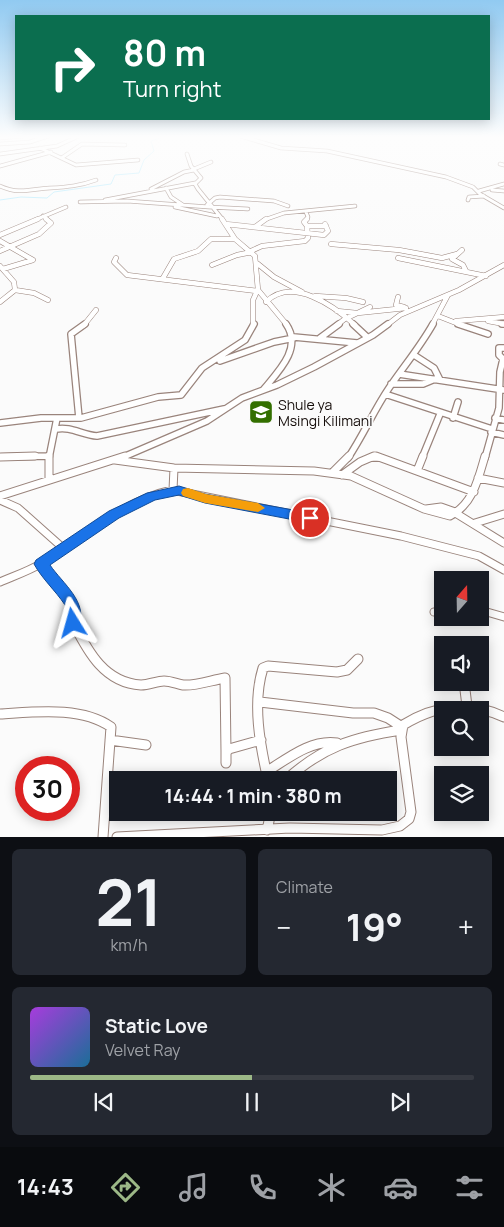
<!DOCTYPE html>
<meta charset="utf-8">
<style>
:root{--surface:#171b24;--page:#242831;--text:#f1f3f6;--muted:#9ea1a6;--line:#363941;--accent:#9cb887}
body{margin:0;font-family:Manrope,sans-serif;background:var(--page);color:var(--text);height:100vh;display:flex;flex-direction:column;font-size:19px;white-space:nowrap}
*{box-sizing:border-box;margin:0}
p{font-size:16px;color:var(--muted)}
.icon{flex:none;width:28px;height:28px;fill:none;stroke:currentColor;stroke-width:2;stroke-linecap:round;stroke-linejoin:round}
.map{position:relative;height:837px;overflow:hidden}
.sheet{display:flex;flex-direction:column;gap:12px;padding:12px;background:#0d0f14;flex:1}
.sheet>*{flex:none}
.hud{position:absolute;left:15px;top:15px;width:475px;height:105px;border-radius:0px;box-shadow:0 2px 12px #0003;background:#0b6e4f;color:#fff;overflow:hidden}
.needle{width:32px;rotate:20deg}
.controls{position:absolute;left:434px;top:571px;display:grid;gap:10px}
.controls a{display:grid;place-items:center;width:55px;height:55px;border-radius:0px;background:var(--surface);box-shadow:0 2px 12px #0003;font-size:25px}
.speed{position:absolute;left:15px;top:756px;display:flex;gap:10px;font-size:25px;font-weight:700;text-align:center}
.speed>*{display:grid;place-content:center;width:65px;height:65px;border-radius:50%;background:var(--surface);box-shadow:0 2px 12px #0003;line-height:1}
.speed .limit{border:8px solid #d22;background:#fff;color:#111}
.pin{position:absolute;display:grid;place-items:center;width:42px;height:42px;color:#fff;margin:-21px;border:2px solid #fff;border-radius:50%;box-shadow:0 1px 5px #0007}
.me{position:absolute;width:55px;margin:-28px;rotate:352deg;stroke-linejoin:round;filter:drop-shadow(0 0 4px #0008)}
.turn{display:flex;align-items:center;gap:18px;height:105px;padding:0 25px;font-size:22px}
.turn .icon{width:65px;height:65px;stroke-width:2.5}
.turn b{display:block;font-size:35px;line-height:42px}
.big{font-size:38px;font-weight:700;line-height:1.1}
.sheet .widget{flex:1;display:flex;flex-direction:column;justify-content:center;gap:8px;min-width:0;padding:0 18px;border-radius:8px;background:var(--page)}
.sheet .dial{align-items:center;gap:0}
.dial b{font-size:65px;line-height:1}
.song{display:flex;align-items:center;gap:15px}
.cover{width:60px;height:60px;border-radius:8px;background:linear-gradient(135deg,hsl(280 70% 55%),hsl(200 70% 35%))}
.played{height:5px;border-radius:2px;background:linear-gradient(90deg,var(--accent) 50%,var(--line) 50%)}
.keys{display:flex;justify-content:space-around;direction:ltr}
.heat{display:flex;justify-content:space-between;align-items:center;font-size:28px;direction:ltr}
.sheet .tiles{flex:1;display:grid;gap:12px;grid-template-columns:1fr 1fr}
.widget:last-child{grid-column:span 2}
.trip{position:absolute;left:109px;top:771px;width:288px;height:50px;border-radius:0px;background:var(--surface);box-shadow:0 2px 12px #0003;font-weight:700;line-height:50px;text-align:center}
.dock{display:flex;height:80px;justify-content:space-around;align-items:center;background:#090b0e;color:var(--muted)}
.dock .icon{width:35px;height:35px}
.dock .on{color:var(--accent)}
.dock b{font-size:22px;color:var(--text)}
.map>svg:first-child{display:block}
</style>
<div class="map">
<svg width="504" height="837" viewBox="0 0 504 837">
<rect width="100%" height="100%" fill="#fbfbfb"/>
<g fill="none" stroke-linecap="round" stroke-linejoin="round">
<path stroke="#b0eafe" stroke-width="1" d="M 0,200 L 21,197 L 47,198 L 54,192 L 111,184 L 115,175 L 139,173 L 144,160 L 154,151 L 151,141 L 166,136"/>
<defs>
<path id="street-far4" d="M 240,136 L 281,148 L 327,151 L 446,177 L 473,187 L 480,194 L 504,208
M 0,138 L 23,136
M 0,144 L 30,142 L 48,136
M 40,148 L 76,165 L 138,160
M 0,154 L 57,146 L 79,136
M 187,154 L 191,166 L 201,178 L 195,184 L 198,189 L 223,220
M 63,157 L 82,144 L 125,145
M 500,164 L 504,165
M 0,166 L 51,152
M 194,169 L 211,162
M 0,186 C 20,195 30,189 50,188 C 67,187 80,186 96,180
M 166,188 L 171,197 L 183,205
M 151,189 L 184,172 L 194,170
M 492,190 L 504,191
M 479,191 L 504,184
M 105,200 L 195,183
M 468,200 L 469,197 L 484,196
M 80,202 L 127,201 L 209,207
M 207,205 L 215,198 L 220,197 L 274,201 L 288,206
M 175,207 L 217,216
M 209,207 L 248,209
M 43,216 L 48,220
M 35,220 L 66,207
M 264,220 L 284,213 L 355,206
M 306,220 L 308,217 L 306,212"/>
<path id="street-far3" d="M 222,219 L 235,239 L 255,256 L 258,290 L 287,325
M 307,219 L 304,222 L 307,226
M 226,224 L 324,235 L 328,231 L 325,224
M 255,227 L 266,219
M 0,235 L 38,219
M 0,241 L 33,260 L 3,269
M 331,244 L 399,250 L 442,258 L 457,254
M 462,250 L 452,259 L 463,265 L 466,271
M 0,251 L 39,234 L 51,223 L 46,219
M 251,251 L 262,246 L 305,241 L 308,238 L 307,226 L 326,226
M 116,258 L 114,262 L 127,275 L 257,291
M 398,258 L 486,276
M 258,264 L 274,277 L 302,292
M 212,265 L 237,255 L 252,252
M 0,266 L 14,282 L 15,290 L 0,302
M 163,278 L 174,259 L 198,251 L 211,239 L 235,239
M 15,290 L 34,293 L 48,300
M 315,296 L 346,298 L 363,302
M 398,297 L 396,305 L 404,307
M 266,302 C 292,276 334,306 355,325
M 337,311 L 357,313
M 358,313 L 406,308
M 438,316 L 461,325
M 347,318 L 370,307
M 456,321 L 504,317
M 488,321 L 504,324
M 84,325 L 96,310
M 253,325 L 253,300 L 258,289
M 337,325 L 346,318
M 387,325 L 400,315 L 459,290 L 504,265
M 432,325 L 448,295"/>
<path id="street-far2" d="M 353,324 L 367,337
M 458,324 L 488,334
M 502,324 L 504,324
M 294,337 L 357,343
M 320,338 L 339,324
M 414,355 L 434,368 L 440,380
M 220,361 L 274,342 L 294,338
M 399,374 L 504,390
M 391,384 L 423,384 L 435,379
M 263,390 C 278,372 303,348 286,324
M 385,394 L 492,429
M 79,418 L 71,334 L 85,324
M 453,418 L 458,402
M 495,418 L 504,420
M 0,423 L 41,418 L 81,418 L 158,397 L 181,395 L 202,368 L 245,340 L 254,324
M 56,429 C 71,426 82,435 97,436 L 224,409
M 491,432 L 504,435
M 0,457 L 49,456
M 49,458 L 57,418
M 121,458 L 207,421 L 242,398 L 277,385 L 314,367 L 373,335 L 388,324
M 348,458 C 364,434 374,410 389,388 C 404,366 420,347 433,324
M 371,458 L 379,458
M 422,458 L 440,414
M 485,458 L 499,408 L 500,372 L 503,359 L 499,355 L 499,348 L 504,348"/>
<path id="street-far1" d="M 49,456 L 49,480
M 376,456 L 474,492
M 0,457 L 35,456
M 115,460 L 174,468 L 314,471 L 351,476 L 424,509 L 450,516 C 473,504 478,480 485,456
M 417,471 L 423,456
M 332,473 L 349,456
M 342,475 L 360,462 L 374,456
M 478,478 L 504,483
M 173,490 L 174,468
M 0,496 L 125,456
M 0,500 L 18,508 L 63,548
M 426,509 L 441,507 L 458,513
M 457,514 L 504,543
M 475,523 L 504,514
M 41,564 L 55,585 L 71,602 L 74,609 L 74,625
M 0,582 C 14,576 29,571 42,563 C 85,537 122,501 172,490 L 401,536 L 479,556 L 504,570
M 480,610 L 504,617
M 434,612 L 442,611"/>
<path id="street" d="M 74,624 C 88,652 105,683 141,685 C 149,685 157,681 164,681 C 171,681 177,684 183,685 C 196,686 212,680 225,678 L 226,752
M 464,682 L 467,706
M 260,702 L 353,713 L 374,713 L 388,718 L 402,727
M 0,714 C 35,712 81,706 111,727 L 103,837
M 110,740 L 146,745
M 226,763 L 226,752 L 229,749 L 261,740
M 266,772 C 287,759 311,739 337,743
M 268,780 C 260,745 252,703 263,668 L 268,666 L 337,672 L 347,670 L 358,659
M 286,780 C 322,747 354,737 401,730
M 267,830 L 271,812
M 117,837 L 290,828 L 382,830 L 400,826 L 409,819 L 411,812 L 401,737 L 403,725 C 435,705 470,701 504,717"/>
</defs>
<use href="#street-far4" stroke="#9a847c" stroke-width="4.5"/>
<use href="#street-far3" stroke="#9a847c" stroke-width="5.5"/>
<use href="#street-far2" stroke="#9a847c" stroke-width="8"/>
<use href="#street-far1" stroke="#9a847c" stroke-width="9"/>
<use href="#street" stroke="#9a847c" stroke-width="11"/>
<use href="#street-far4" stroke="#fff" stroke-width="3"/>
<use href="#street-far3" stroke="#fff" stroke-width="4.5"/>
<use href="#street-far2" stroke="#fff" stroke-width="5.5"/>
<use href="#street-far1" stroke="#fff" stroke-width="7"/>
<use href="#street" stroke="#fff" stroke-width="9"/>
</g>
<linearGradient id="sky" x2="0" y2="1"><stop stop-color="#91caf1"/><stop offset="0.54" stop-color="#fdfdfd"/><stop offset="1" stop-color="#fdfdfd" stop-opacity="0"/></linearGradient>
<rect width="504" height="254" fill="url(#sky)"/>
<path fill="#1a73e8" stroke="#114b97" d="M 179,486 L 205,494 L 310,513 L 317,518 L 310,523 L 205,503 L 179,495 L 155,500 L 119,518 L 50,565 C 62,583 90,603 78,628 L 73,630 L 67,628 C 64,620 69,611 65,605 C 55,590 43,580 34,564 L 36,560 L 109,511 L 147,493 Z"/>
<path fill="#f59e0b" d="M 188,488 L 206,494 L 258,503 L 265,508 L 258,512 L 205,503 L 183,496 L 181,493 L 183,489 Z"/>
<defs>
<symbol id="school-square" viewBox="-11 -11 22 22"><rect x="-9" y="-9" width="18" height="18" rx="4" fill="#336f00" stroke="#fbfbfb"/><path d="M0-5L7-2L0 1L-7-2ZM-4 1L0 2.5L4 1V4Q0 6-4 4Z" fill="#fff"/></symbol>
</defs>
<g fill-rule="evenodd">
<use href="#school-square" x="247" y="398" width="28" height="28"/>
</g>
<g text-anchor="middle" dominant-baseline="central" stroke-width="4" stroke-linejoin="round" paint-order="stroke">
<g font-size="14" fill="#150d0a" stroke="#fbfbfb" text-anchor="start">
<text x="278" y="404">Shule ya<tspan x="278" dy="16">Msingi Kilimani</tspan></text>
</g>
</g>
</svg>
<div class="controls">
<a><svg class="needle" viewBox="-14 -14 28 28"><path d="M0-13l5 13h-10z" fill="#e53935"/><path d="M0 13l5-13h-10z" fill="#9ea1a6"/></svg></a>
<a><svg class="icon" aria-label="sound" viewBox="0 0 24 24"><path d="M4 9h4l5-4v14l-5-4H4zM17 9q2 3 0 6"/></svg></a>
<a><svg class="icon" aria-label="search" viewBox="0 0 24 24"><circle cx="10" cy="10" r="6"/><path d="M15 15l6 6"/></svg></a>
<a><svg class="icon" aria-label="layers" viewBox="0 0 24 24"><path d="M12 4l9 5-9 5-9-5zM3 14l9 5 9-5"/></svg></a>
</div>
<div class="speed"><div class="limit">30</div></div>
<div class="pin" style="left:310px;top:518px;background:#d93025"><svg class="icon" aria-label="arrive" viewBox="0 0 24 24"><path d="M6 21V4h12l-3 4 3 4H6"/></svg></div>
<svg class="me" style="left:73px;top:623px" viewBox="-20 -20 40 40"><path d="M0-17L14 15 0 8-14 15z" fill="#1a73e8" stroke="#fff" stroke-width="4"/></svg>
<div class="trip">14:44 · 1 min · 380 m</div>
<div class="hud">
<div class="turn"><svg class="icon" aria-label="right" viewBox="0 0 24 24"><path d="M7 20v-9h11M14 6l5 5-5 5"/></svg><div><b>80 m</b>Turn right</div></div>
</div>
</div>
<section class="sheet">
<div class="tiles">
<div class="widget dial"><b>21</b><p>km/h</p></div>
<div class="widget"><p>Climate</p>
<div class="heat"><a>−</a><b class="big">19°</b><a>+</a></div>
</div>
<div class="widget">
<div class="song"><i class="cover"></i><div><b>Static Love</b><p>Velvet Ray</p></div></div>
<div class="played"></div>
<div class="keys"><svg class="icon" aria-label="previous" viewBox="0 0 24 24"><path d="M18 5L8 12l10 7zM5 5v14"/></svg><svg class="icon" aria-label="pause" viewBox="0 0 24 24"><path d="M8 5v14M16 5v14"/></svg><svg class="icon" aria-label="next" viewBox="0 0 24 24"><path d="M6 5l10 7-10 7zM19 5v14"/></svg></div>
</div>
</div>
</section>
<nav class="dock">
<b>14:43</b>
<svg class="icon on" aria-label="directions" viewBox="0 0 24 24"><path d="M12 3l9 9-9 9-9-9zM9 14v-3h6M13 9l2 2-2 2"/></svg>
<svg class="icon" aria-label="music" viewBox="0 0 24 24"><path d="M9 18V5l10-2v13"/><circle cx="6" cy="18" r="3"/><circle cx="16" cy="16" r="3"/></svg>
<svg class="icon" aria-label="phone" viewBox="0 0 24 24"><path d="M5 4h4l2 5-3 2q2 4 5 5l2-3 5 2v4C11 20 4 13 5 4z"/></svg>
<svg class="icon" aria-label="climate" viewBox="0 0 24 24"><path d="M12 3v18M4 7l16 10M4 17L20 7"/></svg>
<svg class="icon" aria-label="car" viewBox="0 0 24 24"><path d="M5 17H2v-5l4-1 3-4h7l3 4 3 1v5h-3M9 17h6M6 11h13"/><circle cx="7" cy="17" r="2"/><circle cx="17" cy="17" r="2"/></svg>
<svg class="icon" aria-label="filters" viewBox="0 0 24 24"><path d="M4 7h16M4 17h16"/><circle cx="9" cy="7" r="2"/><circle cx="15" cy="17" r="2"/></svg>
</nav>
